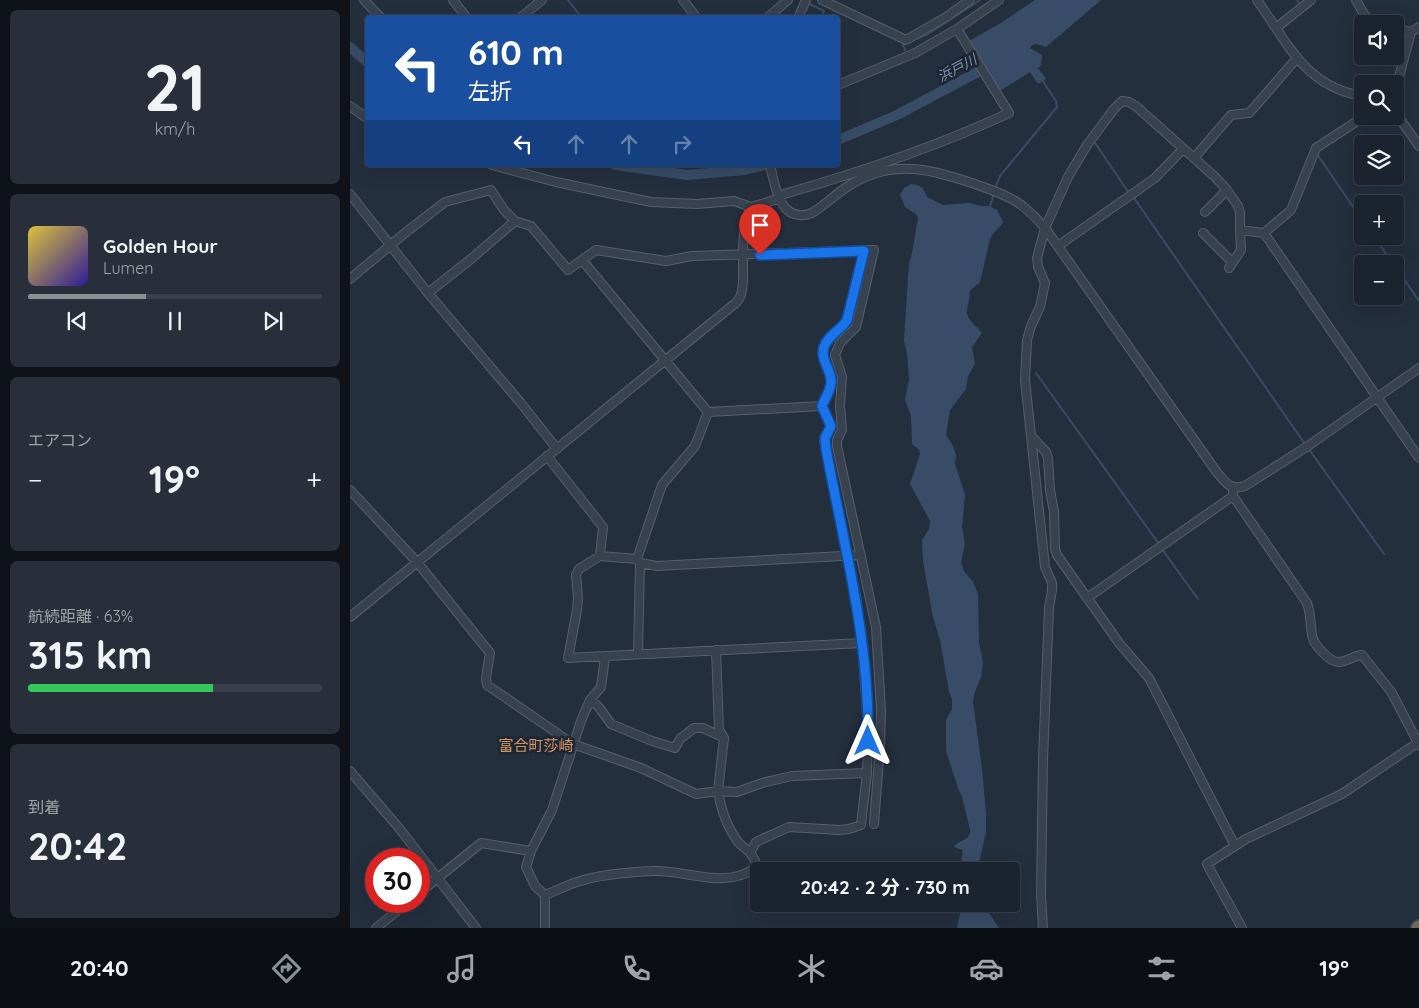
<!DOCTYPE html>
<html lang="ja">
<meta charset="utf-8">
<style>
:root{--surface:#1b232e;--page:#282f3a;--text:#f1f3f6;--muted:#a0a4aa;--line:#39404a;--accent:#8c9099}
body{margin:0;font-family:Quicksand,"Noto Sans JP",sans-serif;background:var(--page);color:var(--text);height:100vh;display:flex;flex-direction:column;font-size:19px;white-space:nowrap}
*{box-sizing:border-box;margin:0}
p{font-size:16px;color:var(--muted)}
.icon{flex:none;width:28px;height:28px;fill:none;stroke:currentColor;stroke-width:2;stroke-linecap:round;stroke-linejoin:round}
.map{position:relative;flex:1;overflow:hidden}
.panel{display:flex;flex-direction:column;gap:10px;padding:10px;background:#0f1319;width:350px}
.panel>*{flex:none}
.hud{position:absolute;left:15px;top:15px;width:475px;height:152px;border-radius:5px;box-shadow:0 5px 20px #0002,0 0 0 1px var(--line);background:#1a4fa0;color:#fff;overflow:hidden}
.tools{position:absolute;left:1004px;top:15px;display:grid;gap:10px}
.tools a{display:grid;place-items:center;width:50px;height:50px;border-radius:5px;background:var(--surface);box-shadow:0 5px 20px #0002,0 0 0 1px var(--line);font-size:25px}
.speed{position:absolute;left:15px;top:848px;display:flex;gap:10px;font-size:25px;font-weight:700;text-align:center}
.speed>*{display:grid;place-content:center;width:65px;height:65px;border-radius:50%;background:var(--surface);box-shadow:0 5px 20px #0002,0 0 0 1px var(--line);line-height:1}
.speed .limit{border:8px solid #d22;background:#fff;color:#111}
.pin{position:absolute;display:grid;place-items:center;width:42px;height:42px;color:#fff;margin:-51px -21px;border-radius:50% 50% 50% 0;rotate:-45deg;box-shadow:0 0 5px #0007}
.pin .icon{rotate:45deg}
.me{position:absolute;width:55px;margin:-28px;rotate:0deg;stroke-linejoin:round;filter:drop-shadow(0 0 4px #0008)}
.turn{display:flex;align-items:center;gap:18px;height:105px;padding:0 20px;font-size:22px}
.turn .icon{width:65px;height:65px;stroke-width:2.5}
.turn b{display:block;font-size:35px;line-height:42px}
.lanes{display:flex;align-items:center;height:48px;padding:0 20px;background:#0003;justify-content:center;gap:25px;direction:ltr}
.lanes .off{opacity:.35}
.big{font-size:38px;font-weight:700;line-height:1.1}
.panel .card{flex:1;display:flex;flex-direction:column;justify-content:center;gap:8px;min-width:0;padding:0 18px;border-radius:8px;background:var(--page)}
.panel .dial{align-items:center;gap:0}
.dial b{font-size:65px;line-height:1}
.song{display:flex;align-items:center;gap:15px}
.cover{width:60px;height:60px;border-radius:8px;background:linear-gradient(135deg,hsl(50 70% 55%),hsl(250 70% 35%))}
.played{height:5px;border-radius:2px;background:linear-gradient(90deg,var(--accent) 40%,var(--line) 40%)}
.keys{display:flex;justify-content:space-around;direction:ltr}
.heat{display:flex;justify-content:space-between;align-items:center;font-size:28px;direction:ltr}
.charge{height:8px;border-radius:4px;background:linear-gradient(90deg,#34c759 63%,var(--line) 0)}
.trip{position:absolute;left:400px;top:862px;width:270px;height:50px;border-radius:5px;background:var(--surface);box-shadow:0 5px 20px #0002,0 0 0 1px var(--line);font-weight:700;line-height:50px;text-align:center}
.tabs{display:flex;height:80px;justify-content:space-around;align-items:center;background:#0b0e12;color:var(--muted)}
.tabs .icon{width:35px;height:35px}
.tabs .selected{color:var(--accent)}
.tabs b{font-size:22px;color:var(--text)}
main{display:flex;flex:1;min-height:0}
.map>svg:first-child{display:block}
</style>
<main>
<section class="panel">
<div class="card dial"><b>21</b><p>km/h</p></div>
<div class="card">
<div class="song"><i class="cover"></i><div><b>Golden Hour</b><p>Lumen</p></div></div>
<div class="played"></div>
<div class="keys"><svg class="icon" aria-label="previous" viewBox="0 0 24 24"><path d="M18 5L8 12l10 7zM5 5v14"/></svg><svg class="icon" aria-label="pause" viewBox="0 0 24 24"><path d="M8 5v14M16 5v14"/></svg><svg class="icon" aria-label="next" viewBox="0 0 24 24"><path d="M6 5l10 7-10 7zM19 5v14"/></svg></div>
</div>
<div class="card"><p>エアコン</p>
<div class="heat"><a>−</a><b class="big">19°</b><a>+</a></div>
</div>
<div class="card"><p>航続距離 · 63%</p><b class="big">315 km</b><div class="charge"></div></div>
<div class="card"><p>到着</p><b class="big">20:42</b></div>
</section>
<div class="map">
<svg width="1069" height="928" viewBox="0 0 1069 928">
<rect width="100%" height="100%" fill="#242f3e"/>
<path fill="#394c67" d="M 685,0 L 751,0 L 696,47 L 686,44 L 682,45 L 680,48 L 692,55 L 691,65 L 688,68 L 696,79 L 688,84 L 680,72 L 648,92 L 617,42 L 651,23 Z
M 561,184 C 571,185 573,187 577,197 L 593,205 L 619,203 L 631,206 L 640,206 L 647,210 L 653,222 C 649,229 643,232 640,239 L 630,282 L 620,291 C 620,298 618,303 617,310 C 615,318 627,327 632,333 L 622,347 L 625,364 L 618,376 L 616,389 L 600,410 L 596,435 L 603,446 L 606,455 L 605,464 L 615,495 L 612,527 L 615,544 L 611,563 L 614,571 L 623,582 L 628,594 L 629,643 L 633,662 L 631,677 L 624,694 L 623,702 L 632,769 L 636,813 L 636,832 L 627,871 L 610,871 L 610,867 L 613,850 L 604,847 C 609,839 621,841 620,830 L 612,797 L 608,788 L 596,751 L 596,720 L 602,709 L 602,699 L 599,692 L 590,640 L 583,617 L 573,561 L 572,540 L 579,529 L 580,521 L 560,484 L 570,454 L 569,450 L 562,444 L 561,416 L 555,400 L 559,379 L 557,353 L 554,341 L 559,262 L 561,258 L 568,218 L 566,214 L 555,207 L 550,195 L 554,188 Z
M 612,904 L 633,904 L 649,928 L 607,928 Z"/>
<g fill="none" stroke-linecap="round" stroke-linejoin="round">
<path stroke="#394c67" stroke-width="2" d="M 218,0 L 232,18
M 947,0 L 950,4 L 952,3
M 458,3 L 474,11 L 471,18
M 1027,22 L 1034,24
M 561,41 L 578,34 L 630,0
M 555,50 L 553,45 L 557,43
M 743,142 L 749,135
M 745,143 L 779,193
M 967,154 L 1012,220
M 645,189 L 650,176 L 707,107 L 706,101 L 692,80
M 784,198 L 955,444
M 640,206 L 644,194
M 1024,236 L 1043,264
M 1045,266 L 1069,301
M 686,373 L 809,544
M 958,448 L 1034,554
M 812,549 L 848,599"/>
<path stroke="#394c67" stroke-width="10" d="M 0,47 L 18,63
M 488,140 L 547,115 L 641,65
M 265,165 L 337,175 L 394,170 L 414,165"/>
<defs>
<path id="minor" d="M 14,0 L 31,18
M 103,0 L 117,18
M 333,0 L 347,18
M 472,0 L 556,40 L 596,17 L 620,0
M 907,0 L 926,28
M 961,0 L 926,28 C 948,63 970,89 1012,96
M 1006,0 C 1011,9 1016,21 1026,24
M 170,18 L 192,0
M 417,18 L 438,0
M 448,18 L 456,0
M 1045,28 L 1061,32
M 488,85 L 565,53 L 607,29 L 649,0
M 1045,92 L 1061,32 L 1069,27
M 0,106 L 18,119
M 1045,112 L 1069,146
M 844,158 L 881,115 L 899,113 L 901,111 L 947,58
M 142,165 L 206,182 L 301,202 L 347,204 L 384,201 L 401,207
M 420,165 C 425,186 430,225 462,213 C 480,202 494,185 515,177 C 552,161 586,171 622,183 C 638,189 653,193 667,202 C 678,209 687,219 695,228 L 866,471 C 875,482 880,491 895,486 L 958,446 L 1069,368
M 0,194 L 78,293 L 170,402 L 207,449
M 855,212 L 877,190
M 853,233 L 882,262
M 914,233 L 1069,458
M 708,246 L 805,178 L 833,149
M 232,260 L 358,412
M 879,268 L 891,250 L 890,230
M 0,279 L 55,233 L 95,202 L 141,190 L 154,210 L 165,221 L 181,226 L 218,270 L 246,250 L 316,261 L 342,256 L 524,250 L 506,327 L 490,343 L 485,355 L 492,377 L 490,406 L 492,430 L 487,440 L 487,446 L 526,627 L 531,710 L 530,747 L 524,824
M 78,293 L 121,259 L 165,221
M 358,412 L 472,406
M 681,436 L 696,452 L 698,458 L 700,490 L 704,512 L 705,549 L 707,555 L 769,643 L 799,678 L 885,846
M 197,456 L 253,527 L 250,556
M 883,488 L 883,496 L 957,603 C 961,614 960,624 962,635 C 963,644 979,662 989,662 C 997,662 1004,655 1012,655 L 1042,693 L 1069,745
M 0,490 L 67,562 L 140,653 L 136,678 L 137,685 L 223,744 L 291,768 L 346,794 L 368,791 L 387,792 L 412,783 L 442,776 L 517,773
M 287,559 L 250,556 L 229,569 L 226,575 L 228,598 L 227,610 L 218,658 L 512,643
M 290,563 L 307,566 L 511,555
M 737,598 L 883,496
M 0,617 L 382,306 C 385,304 388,301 390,297 C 394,289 393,278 393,270 C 393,250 392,224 401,207 L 428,199 L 434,194 C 511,172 586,147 659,113 L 607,29
M 288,654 L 290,563 L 287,559 L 312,485 L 345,446 L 358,412
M 240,700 L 248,706 L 261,724 L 302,741 L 325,748 L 330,739 L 344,728 L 353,728 L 372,737
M 0,771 L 49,828 L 126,928
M 400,853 L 406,842 L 439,827 L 489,830 L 499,829 L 511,825 L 517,773 L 518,725 L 512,643 L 506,596 L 474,441 L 481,426 L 472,406 C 475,398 482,389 481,380 C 480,368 470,359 474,347 C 477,336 491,330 497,321 L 514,251
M 69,893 L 131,843 L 181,851
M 195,895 C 206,891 217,885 227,882 C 251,874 279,872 304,871 C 339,870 373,890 405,868 C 406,864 406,861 403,857 C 400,851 394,848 389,843 C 378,829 371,810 368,791 L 374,738 L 369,730 L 366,650
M 195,895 L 185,886 L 176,867 L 181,851 L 202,810 L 231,721 L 240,700 L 251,687 L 255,657
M 26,928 L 59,901
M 195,928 L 195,895
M 693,928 L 691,894 L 693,759 L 699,608 L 702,590 L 702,583 L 695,567 L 675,380 L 677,340 L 681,326 L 690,307 L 695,283 L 688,267 L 687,258 L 695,228 L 718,177 L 737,145 L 764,109 L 772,101 L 779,102 L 787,107 L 865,177 L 877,190 L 888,206 L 890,212 L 890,230 L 914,233 L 941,210 L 966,148 L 1015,116
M 892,928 L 857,864 L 896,839 L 992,794 L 1069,742"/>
<path id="highway" d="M 1067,928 L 1069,926"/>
</defs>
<use href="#minor" stroke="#565f6c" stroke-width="10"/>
<use href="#highway" stroke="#434c59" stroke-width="14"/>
<use href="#minor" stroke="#38414e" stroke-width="8"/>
<use href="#highway" stroke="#746855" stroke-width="11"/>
</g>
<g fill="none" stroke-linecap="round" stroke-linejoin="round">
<defs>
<path id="route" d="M 410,255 L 514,251 L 497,320 C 491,330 477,336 474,347 C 470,359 480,368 481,380 C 482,389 475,398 472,406 L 481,426 L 475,438 L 476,449 C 494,546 520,641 518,741"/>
</defs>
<use href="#route" stroke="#114b97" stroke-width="12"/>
<use href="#route" stroke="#1a73e8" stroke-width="9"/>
</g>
<g text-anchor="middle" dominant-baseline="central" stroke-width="5" stroke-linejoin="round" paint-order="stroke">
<g font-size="14" font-style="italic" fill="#7c92b1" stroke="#1d2633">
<text transform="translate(607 68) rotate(-28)">浜戸川</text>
</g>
<g font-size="15" fill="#d59563" stroke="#1d2633">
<text x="186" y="745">富合町莎崎</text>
</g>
</g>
</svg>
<div class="tools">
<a><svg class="icon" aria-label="sound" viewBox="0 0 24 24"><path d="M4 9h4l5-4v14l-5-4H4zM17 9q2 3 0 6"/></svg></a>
<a><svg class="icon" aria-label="search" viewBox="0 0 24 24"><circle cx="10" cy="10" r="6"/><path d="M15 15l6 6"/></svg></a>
<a><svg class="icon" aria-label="layers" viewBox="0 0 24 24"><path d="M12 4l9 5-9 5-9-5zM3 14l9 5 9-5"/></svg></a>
<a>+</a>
<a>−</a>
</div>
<div class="speed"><div class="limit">30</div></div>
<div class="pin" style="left:410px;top:255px;background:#d93025"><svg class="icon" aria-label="arrive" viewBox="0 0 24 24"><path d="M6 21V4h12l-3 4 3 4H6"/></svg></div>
<svg class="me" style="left:518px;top:741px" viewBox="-20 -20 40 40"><path d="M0-17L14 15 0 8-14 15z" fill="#1a73e8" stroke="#fff" stroke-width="4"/></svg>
<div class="trip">20:42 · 2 分 · 730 m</div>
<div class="hud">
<div class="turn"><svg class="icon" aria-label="left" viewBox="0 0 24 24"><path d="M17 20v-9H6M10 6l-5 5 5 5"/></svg><div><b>610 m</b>左折</div></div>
<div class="lanes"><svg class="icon" aria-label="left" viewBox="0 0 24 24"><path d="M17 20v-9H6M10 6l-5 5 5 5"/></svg><svg class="icon off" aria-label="ahead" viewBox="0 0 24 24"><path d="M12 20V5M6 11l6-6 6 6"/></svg><svg class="icon off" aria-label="ahead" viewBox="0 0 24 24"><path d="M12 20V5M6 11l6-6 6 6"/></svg><svg class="icon off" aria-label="right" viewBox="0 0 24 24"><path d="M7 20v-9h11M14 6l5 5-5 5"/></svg></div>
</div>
</div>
</main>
<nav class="tabs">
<b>20:40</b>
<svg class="icon selected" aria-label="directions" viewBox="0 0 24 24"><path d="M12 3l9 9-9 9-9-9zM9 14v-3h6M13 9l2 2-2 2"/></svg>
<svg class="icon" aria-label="music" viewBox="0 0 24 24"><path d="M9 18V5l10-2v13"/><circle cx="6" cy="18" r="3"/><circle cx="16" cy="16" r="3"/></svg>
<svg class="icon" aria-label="phone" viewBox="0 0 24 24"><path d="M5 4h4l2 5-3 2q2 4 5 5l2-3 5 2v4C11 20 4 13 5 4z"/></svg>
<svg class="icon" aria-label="climate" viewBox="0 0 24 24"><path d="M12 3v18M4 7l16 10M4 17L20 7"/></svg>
<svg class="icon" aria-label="car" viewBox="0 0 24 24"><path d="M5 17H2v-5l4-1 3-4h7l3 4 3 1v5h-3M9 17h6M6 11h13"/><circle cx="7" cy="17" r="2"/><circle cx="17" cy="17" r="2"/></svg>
<svg class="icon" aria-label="filters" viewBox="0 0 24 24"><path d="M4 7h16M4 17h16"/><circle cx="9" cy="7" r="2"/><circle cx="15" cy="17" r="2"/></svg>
<b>19°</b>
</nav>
